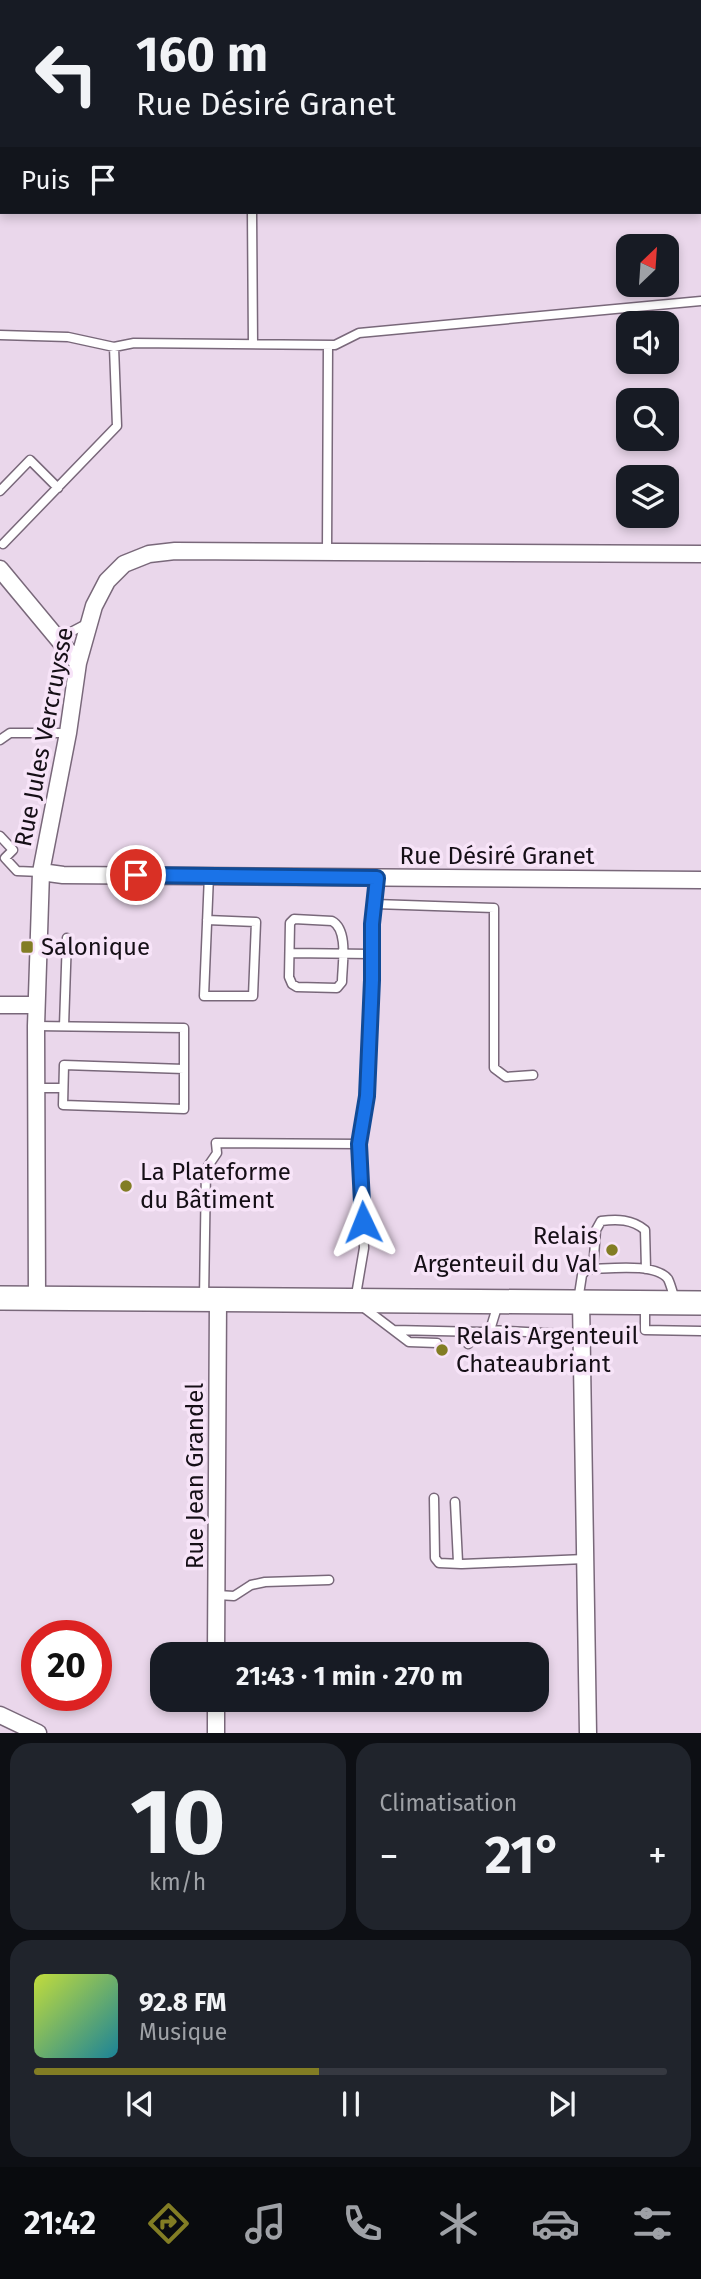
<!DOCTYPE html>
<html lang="fr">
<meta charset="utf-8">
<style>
:root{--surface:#171b24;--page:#20242c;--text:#f1f3f6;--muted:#9ea1a6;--line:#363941;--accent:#827d24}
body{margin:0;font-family:"Fira Sans",sans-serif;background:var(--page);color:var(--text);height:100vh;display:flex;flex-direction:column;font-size:26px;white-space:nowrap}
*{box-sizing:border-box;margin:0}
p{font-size:23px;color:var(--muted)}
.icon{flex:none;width:38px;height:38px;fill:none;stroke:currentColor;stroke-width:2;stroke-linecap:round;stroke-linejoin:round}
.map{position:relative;height:1733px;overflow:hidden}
.details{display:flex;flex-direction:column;gap:10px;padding:10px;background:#0d0f14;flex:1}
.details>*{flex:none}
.top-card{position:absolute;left:0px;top:0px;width:702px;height:214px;box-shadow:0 4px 10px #0003;background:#171b24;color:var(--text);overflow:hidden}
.needle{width:46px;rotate:25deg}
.buttons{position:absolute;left:616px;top:234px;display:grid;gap:14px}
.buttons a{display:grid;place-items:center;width:63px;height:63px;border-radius:14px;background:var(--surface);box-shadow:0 4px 10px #0003;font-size:35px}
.speed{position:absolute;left:21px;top:1620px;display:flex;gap:14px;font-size:35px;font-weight:700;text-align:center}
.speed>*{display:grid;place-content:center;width:91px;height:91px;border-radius:50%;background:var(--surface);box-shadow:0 4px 10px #0003;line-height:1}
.speed .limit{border:10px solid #d22;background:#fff;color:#111}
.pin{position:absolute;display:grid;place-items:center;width:60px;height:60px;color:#fff;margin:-30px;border:4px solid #fff;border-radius:50%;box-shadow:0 2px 7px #0007}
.me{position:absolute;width:77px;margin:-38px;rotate:358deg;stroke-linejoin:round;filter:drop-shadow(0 0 5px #0008)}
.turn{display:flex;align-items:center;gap:24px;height:147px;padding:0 21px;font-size:32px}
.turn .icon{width:91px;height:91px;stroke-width:2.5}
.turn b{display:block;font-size:49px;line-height:60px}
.then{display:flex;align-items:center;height:66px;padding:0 21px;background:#0003;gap:14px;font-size:26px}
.big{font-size:52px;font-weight:700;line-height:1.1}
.details .tile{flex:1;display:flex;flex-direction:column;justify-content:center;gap:10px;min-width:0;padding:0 24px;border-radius:21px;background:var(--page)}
.details .dial{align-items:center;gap:0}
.dial b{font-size:91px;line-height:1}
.song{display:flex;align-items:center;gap:21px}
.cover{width:84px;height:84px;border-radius:10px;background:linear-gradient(135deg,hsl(70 70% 55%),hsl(190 70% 35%))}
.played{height:7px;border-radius:4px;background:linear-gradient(90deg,var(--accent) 45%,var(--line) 45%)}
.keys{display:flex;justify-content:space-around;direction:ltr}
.heat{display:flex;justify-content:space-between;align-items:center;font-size:38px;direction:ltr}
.details .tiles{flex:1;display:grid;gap:10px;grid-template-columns:1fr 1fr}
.tile:last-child{grid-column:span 2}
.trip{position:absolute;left:150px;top:1642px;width:399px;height:70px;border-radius:21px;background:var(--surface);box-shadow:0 4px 10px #0003;font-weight:700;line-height:70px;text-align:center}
.tab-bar{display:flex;height:112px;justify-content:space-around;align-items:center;background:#090b0e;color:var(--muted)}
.tab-bar .icon{width:49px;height:49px}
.tab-bar .current{color:var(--accent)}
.tab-bar b{font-size:32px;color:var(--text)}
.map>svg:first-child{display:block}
</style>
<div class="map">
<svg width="701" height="1733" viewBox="0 0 701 1733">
<rect width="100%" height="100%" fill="#ead7eb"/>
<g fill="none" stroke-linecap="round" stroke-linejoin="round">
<defs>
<path id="service" d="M 697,0 L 698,2
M 700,85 L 701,85
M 252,212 L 253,344
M 0,335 L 68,337 L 114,347 L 134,343 L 335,345 L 359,333 L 701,301
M 0,491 L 30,460 L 58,488
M 3,544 L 117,426 L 114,347
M 327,552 L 328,345
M 55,631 L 69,633 L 88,623
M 0,740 L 10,733 L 68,733
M 0,836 L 13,850 L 5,858 L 17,871 L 41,872
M 375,904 L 494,908 L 494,1068 L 506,1077 L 533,1075
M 294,919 L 332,921 C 349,930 342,966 342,982 L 337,988 L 297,987 L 292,984 L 289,977 L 290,923 Z
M 207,920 L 256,922 L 253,996 L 204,996 L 209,875
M 290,953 L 371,954 L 377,878
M 36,1026 L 184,1028 L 184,1109 L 63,1105 L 64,1065 L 184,1069
M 64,1026 L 67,938
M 36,1088 L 63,1088
M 360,1144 C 371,1087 373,1012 371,954
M 593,1269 L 596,1230 L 601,1221 C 617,1219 632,1219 645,1230 L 646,1269
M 204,1299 L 206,1169 L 217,1153 L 216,1143 L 360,1144 L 364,1248 L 355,1301 L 409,1342 L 437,1343
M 578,1301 L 582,1275 L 587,1269 C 607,1269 655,1262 668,1279 C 671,1285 673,1294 675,1300
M 645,1304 L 645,1330 L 701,1331
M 394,1330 L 482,1332
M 490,1330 L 582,1335
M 468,1344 L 482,1332 L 490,1330 L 498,1304
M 434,1498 L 435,1558 L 439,1563 L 461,1564
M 455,1502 L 458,1562 L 462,1564 L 585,1559
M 217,1595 L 234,1596 L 251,1585 L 265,1582 L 329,1580"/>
<path id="minor" d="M 650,0 L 650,2
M 71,2 L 72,0
M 700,164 L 701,167
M 0,199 L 2,194
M 0,569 L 78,663
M 41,872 L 63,875 L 701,880
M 0,1005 L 36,1005
M 37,1298 L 36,1026 L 41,872 L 68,733 L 78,663 L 94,606 L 107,581 L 124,564 L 149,554 L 175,551 L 701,554
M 581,1301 L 588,1733
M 216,1654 L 218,1299
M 0,1715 L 38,1733
M 216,1733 L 216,1699"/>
<path id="secondary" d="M 0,1298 L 701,1303"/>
</defs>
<use href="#service" stroke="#79687a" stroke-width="11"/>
<use href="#minor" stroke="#79687a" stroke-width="19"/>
<use href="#secondary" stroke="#79687a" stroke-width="26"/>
<use href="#service" stroke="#fff" stroke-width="8"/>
<use href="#minor" stroke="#fff" stroke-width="16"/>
<use href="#secondary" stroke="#fff" stroke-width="23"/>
</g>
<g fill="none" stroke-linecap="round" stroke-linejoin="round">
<defs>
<path id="route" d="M 136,875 L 377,878 L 372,924 L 372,980 L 367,1096 L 359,1144 L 363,1222"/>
</defs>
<use href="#route" stroke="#114b97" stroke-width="18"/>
<use href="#route" stroke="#1a73e8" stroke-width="12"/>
</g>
<g fill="#827d24" stroke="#f7e4f8" stroke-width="2.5">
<rect x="20" y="940" width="14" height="14" rx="3.5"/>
<circle cx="126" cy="1186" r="7"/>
<circle cx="612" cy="1250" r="7"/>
<circle cx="442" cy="1350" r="7"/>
</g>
<g text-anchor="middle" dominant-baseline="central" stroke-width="7" stroke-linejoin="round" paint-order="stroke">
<g font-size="24" fill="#150f16" stroke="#f7e4f8">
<text transform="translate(44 737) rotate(-79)">Rue Jules Vercruysse</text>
<text x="497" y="856">Rue Désiré Granet</text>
<text transform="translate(195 1476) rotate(-90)">Rue Jean Grandel</text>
</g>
<g font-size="24" fill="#150f16" stroke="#f7e4f8" text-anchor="start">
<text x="41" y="947">Salonique</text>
<text x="140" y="1172">La Plateforme<tspan x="140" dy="28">du Bâtiment</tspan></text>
<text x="598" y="1236" text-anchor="end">Relais<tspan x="598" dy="28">Argenteuil du Val</tspan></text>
<text x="456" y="1336">Relais Argenteuil<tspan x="456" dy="28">Chateaubriant</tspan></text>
</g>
</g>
</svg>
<div class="buttons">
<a><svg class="needle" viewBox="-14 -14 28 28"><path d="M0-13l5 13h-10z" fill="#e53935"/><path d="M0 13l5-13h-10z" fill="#9ea1a6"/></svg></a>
<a><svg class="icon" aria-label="sound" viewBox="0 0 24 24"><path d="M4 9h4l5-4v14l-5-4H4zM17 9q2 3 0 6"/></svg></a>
<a><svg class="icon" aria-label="search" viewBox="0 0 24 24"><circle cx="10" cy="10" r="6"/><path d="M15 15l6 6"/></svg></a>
<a><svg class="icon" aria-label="layers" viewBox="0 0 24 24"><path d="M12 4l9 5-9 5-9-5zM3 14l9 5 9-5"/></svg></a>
</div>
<div class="speed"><div class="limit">20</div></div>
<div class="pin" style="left:136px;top:875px;background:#d93025"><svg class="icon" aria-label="arrive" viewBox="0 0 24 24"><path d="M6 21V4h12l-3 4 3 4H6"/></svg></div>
<svg class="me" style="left:363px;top:1222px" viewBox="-20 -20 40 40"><path d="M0-17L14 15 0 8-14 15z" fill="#1a73e8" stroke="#fff" stroke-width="4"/></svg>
<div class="trip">21:43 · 1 min · 270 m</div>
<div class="top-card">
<div class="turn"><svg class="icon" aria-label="left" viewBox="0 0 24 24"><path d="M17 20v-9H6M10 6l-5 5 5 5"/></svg><div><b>160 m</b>Rue Désiré Granet</div></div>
<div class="then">Puis<svg class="icon" aria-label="arrive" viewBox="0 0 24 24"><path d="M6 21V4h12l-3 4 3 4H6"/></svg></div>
</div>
</div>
<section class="details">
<div class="tiles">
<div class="tile dial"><b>10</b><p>km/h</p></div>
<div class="tile"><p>Climatisation</p>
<div class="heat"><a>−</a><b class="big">21°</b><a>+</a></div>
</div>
<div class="tile">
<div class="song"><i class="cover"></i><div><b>92.8 FM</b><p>Musique</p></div></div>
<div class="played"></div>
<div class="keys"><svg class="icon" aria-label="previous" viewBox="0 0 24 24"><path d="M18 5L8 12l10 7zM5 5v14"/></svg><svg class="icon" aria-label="pause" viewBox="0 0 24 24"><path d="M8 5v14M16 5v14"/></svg><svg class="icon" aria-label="next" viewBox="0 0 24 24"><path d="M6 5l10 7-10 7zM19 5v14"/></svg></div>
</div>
</div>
</section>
<nav class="tab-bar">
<b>21:42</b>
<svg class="icon current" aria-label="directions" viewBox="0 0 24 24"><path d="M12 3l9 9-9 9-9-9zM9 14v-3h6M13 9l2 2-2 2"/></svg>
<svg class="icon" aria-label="music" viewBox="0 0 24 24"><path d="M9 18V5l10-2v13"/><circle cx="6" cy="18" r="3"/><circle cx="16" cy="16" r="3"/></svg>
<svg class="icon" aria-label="phone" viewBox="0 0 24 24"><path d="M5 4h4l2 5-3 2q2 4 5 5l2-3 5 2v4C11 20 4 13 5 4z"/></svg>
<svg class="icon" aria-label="climate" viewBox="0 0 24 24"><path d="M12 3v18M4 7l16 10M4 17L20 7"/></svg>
<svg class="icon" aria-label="car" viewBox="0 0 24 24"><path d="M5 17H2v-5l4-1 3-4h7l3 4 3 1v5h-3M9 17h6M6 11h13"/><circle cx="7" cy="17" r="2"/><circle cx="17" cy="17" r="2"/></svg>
<svg class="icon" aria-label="filters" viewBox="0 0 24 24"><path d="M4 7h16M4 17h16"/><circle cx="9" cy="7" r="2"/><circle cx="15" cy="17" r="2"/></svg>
</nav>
